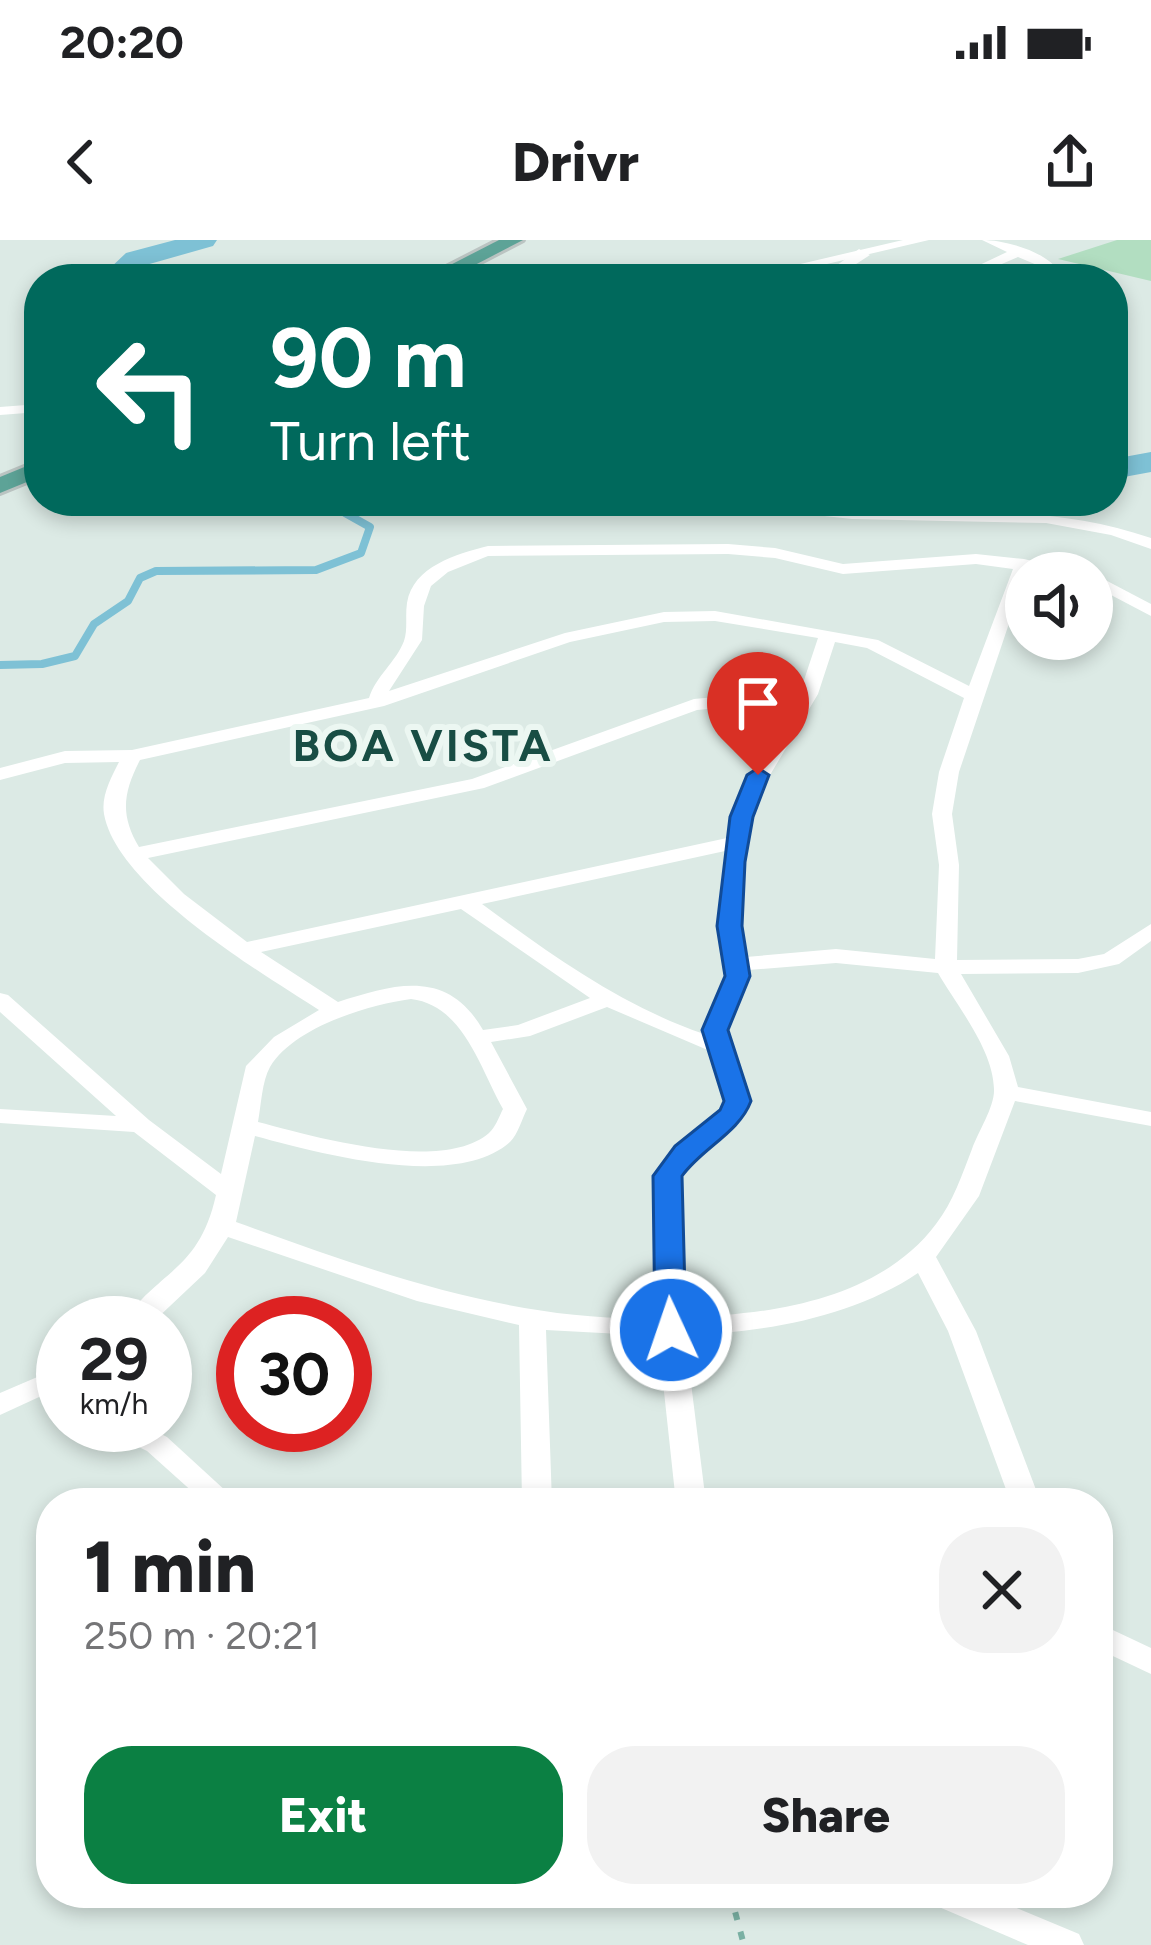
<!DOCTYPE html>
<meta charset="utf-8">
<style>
:root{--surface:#fff;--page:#f2f2f2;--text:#202124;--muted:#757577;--accent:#0b8043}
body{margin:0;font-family:Figtree,sans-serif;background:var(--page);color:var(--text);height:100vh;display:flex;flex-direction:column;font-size:45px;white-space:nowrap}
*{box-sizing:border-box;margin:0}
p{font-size:39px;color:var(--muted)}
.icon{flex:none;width:66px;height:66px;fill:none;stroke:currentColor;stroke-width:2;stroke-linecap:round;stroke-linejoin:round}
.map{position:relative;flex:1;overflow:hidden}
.side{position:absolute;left:36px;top:1248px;width:1077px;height:420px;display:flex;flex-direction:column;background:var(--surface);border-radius:48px;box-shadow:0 6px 18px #0003}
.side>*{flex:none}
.guide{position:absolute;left:24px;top:24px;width:1104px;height:252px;border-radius:48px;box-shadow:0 6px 18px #0003;background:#00695c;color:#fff;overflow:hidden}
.controls{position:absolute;left:1005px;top:312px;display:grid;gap:24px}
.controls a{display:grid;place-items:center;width:108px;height:108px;border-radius:50%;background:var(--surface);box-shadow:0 6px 18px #0003;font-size:60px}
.speed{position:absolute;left:36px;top:1056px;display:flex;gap:24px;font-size:60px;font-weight:700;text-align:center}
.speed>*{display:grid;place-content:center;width:156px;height:156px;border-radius:50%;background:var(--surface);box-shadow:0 6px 18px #0003;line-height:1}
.speed small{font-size:30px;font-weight:400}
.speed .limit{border:18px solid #d22;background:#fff;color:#111}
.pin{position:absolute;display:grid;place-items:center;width:102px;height:102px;color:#fff;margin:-123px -51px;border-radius:50% 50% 50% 0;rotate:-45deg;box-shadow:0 0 12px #0007}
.pin .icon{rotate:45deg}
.me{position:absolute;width:132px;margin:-66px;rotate:357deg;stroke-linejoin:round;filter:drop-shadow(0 0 9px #0008)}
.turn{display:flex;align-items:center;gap:42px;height:252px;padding:0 48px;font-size:54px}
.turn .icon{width:156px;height:156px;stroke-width:2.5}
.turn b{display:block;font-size:84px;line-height:102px}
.round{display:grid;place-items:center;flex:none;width:126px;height:126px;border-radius:48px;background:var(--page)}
.overview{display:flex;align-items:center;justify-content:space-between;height:204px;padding:0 48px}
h1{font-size:72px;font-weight:800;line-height:90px}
.cta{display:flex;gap:24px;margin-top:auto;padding:24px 48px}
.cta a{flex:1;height:138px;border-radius:48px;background:var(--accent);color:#fff;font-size:48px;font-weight:800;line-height:138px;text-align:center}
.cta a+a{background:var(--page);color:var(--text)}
.status{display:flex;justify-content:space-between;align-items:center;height:84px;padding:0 60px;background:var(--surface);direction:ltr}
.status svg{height:33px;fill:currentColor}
header{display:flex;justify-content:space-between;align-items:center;height:156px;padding:0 48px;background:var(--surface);font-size:54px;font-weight:800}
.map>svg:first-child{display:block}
.green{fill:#b2dec1}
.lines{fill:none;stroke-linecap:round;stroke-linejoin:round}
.stream-far1{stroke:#7ec1d5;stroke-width:6}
.stream{stroke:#7ec1d5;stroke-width:8}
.river{fill:#7ec1d5;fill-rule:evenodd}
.primary-casing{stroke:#bbc4c2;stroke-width:6}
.path{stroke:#7ab0a3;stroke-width:6;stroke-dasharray:8 12;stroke-linecap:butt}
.minor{fill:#fff;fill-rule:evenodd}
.tertiary{fill:#fff;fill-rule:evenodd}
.primary{fill:#5da397;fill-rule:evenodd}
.route{fill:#1a73e8;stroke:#114b97;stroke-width:3}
.labels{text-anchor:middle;stroke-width:12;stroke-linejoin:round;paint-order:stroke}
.district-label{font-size:45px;font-weight:bold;letter-spacing:3px;fill:#184d44;stroke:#ecf7f2}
</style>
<div class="status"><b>20:20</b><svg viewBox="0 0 49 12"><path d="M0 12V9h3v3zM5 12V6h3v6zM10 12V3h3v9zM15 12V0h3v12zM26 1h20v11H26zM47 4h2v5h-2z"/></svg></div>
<header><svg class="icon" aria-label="back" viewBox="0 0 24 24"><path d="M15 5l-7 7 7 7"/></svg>Drivr<svg class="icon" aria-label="share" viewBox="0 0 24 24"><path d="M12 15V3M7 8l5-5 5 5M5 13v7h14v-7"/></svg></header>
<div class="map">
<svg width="1151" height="1705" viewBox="0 0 1151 1705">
<rect width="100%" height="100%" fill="#dceae5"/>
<polygon class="green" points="1117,0 1151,0 1151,41 1058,19"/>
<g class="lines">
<polyline class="stream-far1" points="323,261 351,276"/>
<polyline class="stream" points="0,425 42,424 75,416 94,384 128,361 140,338 156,331 316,330 361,313 370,287 345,273"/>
<g class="river">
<polygon points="175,0 217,0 213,6 146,25 138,31 145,39 114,39 107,31 126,13"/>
<polygon points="1151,212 1151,232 1113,239 1113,219"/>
</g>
<g class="primary-casing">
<g id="primary">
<polygon points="499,0 523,0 448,39 423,39"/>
<polygon points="39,221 39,237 0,253 0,237"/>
</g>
</g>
<polyline class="path" points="730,1653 744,1705"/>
<g class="minor">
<path d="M982,0c23,0 63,11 77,31l-7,8h-14l6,-11 -26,-11 -51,22h-17l57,-27z"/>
<polygon points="859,9 870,15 833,39 818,39"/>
<polygon points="39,164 39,172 0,175 0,167"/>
<path d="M724,261c47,0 93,8 140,9 98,3 192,-5 287,28v11l-40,-14 -65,-12 -194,-4 -120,-13z"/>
<path d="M728,304l47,4 68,16 133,-10 48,5 57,14h-55l-67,199 -7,42 7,51 -2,95 121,-1 26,-5 47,-30v17l-32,23 -41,9 -117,1 48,82 9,31 133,25v14l-136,-25 -36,95 -43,61 40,74 65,172h-30l-63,-172 -30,-58c-65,44 -155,60 -233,62l21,168h-30l-18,-167 -112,-6 6,173h-30l-3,-178 -102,-24 -189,-64 -23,36 -53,50h-30c38,-54 77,-52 94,-128l-82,-63 -134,-9v-14l116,7 -116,-104v-19l8,2 141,125 72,54 25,-108 28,-29 45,-27c-59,-38 -202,-123 -215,-196 -3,-18 7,-36 15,-52l-54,1 -65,17v-12l65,-17 67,-1 237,-52c7,-22 27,-36 35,-57 4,-12 1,-25 3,-38 6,-37 50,-49 81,-57zM728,314l47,4 68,16 133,-10 37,5 -44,117 -91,-46 -163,-29 -51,1 -99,21 -176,58 33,-51 2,-34 7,-20 17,-14 40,-16zM715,381l103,17 -17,51 -107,10 -222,80 -333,68c-19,-32 -16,-54 1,-87l244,-54 186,-64 94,-20zM835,402l32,6 97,50 -25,74 -7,42 7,51 -4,94 -99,-10 -90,8 -6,-32 6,-83 14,-50 58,-98zM796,461l-56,91 -13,46 -480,104 -63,-48 -36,-36 336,-70 213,-78zM725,611l-7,74 9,51 -23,58c-82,-28 -153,-79 -222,-130zM461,669l129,89 -72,27 -35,5c-36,-62 -88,-46 -145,-28l-77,-50zM836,723l102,10c19,33 55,76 56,116 1,17 -16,43 -22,60 -10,26 -19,53 -36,75 -56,75 -164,91 -252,93l-4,-141 14,-19 48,-38 8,-18 -23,-70 22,-55 -1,-6zM411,759c52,6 69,69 92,110 -4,8 -8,19 -14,24 -47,41 -177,3 -231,-11 3,-16 4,-41 12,-55 24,-40 98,-62 141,-68zM607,767l103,44 16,50 -4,10 -46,36 -22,29 3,142c-147,4 -285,-47 -421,-96l19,-86c63,17 200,55 255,6 8,-8 12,-23 17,-33l-36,-67 39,-6z"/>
<polygon points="1092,333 1151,364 1151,376 1092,345"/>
<polygon points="63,1126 63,1146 0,1175 0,1153"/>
<polygon points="104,1185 143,1185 167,1197 239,1263 205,1263 147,1211 108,1192"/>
<polygon points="1098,1383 1151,1408 1151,1434 1098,1409"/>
<polygon points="927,1653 981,1653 1079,1694 1084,1705 1028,1705 932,1664"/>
</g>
<polygon class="tertiary" points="903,0 929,0 763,39 736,39"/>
<use href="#primary" class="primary"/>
</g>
<path class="route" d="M758,528l11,7 -16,42 -8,45 -3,64 8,50 -22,54 23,71c-12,32 -49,47 -69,75l4,154 -15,10 -16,-10 -2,-154 22,-30 45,-36 4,-9 -22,-71 23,-54 -8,-50 13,-109 17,-42z"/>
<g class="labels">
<g class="district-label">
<text x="423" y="521">BOA VISTA</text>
</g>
</g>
</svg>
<div class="controls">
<a><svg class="icon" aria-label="sound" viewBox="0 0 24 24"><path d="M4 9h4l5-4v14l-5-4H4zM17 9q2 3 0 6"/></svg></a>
</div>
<div class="speed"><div>29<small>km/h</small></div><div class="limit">30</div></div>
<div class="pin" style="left:758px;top:535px;background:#d93025"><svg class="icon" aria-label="arrive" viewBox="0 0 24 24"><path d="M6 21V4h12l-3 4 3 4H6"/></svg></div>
<svg class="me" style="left:671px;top:1090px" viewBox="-20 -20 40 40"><circle r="17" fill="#1a73e8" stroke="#fff" stroke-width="3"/><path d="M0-11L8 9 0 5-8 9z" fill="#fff"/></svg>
<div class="guide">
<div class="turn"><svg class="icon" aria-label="left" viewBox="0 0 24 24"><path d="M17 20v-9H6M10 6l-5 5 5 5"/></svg><div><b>90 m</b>Turn left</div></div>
</div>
<section class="side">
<div class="overview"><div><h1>1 min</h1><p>250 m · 20:21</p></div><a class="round"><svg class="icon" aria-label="close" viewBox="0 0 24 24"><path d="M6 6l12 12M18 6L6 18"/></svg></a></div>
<div class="cta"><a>Exit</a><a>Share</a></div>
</section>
</div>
